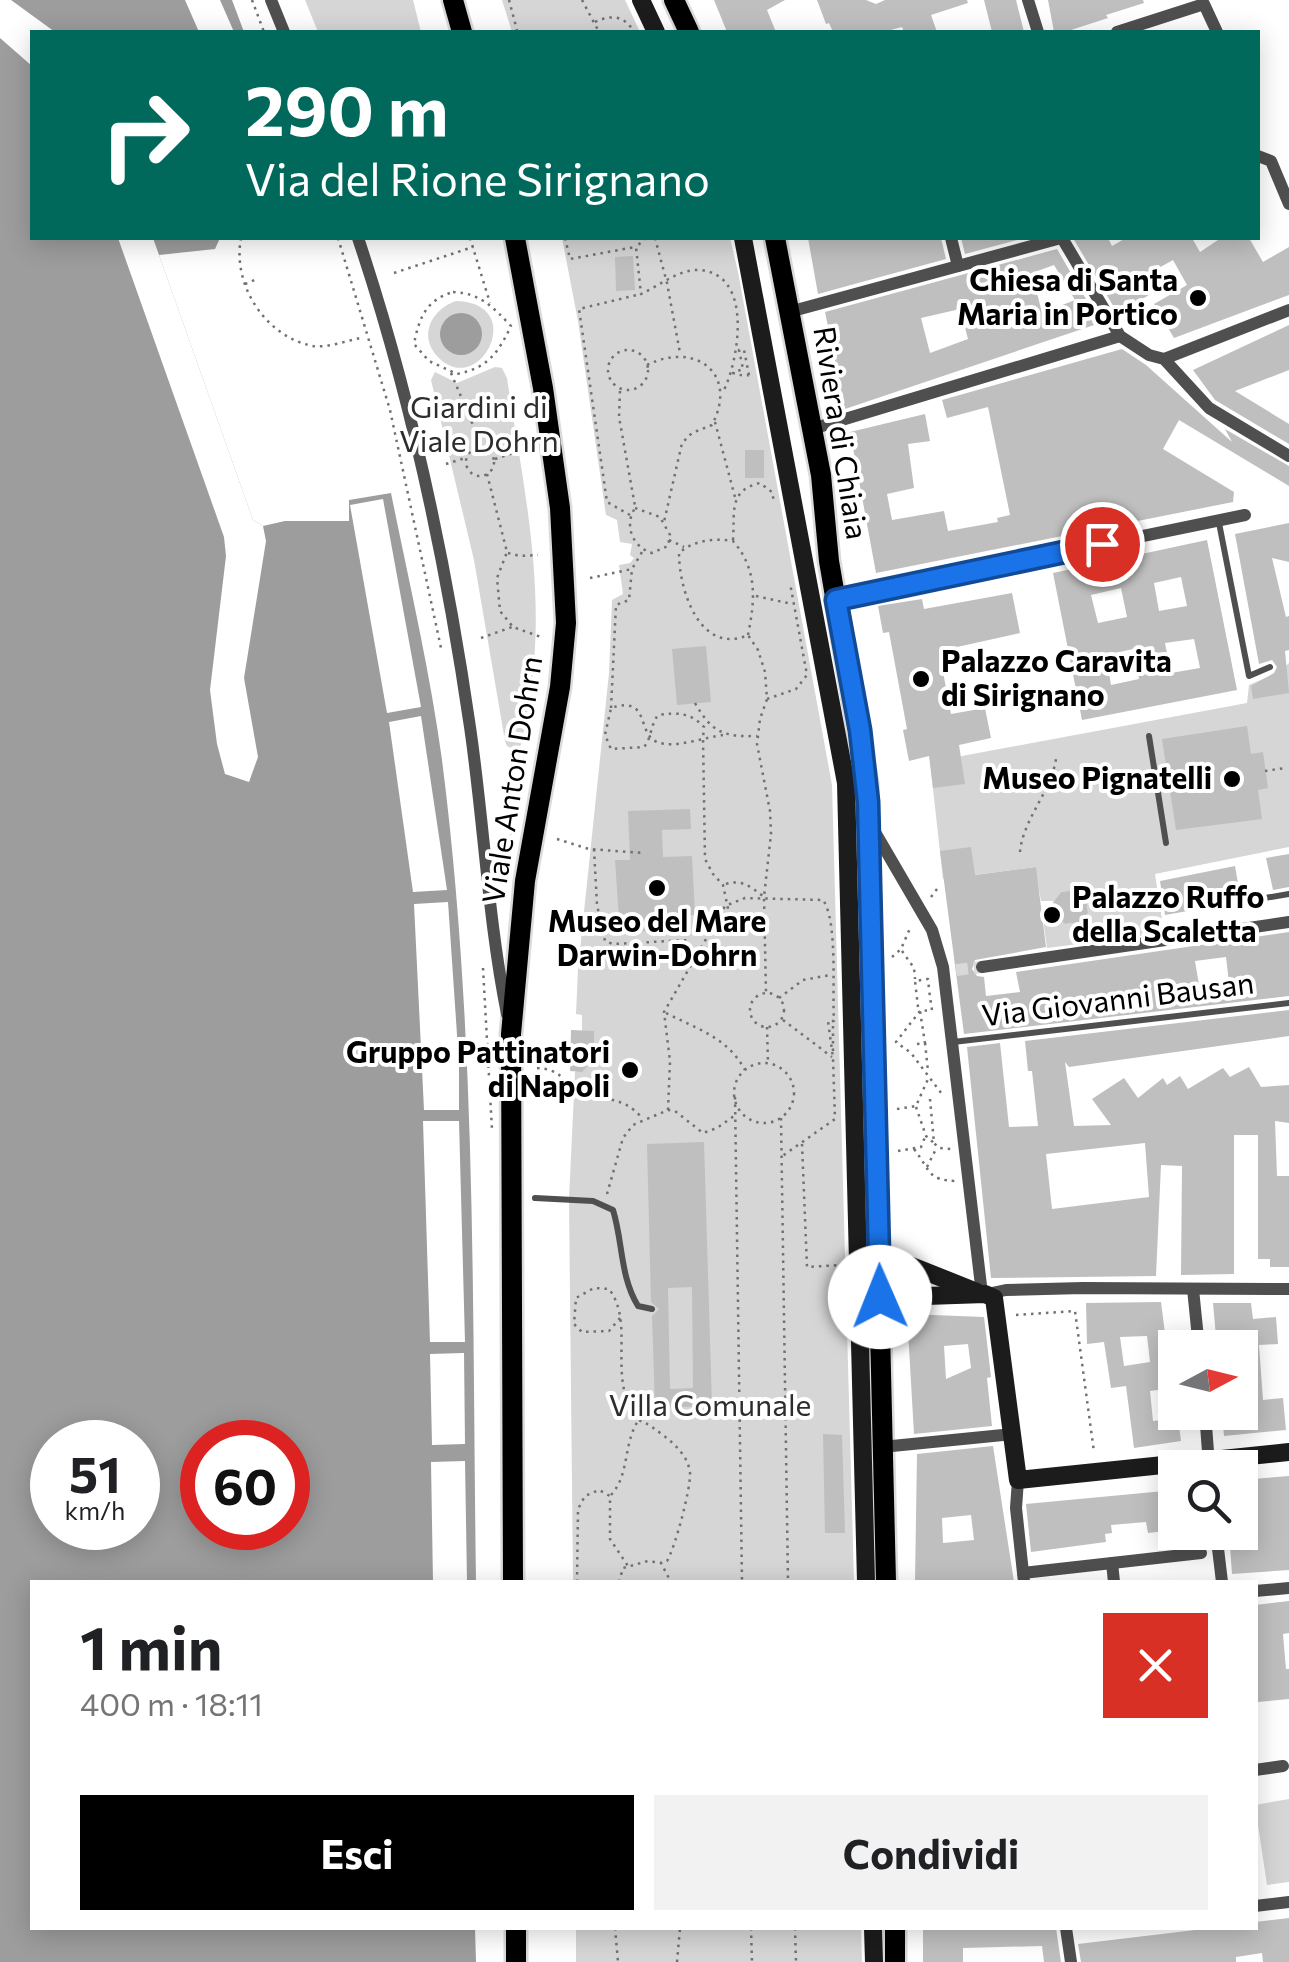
<!DOCTYPE html>
<html lang="it">
<meta charset="utf-8">
<style>
:root{--surface:#fff;--page:#f2f2f2;--text:#202124;--muted:#757577;--accent:#000}
body{margin:0;font-family:Commissioner,sans-serif;background:var(--page);color:var(--text);height:100vh;display:flex;flex-direction:column;font-size:38px;white-space:nowrap}
*{box-sizing:border-box;margin:0}
p{font-size:32px;color:var(--muted)}
.icon{flex:none;width:55px;height:55px;fill:none;stroke:currentColor;stroke-width:2;stroke-linecap:round;stroke-linejoin:round}
.map{position:relative;flex:1;overflow:hidden}
.panel{position:absolute;left:30px;top:1580px;width:1228px;height:350px;display:flex;flex-direction:column;background:var(--surface);border-radius:0px;box-shadow:0 5px 25px #0003}
.panel>*{flex:none}
.hud{position:absolute;left:30px;top:30px;width:1230px;height:210px;border-radius:0px;box-shadow:0 5px 25px #0003;background:#00695c;color:#fff;overflow:hidden}
.needle{width:65px;rotate:83deg}
.fabs{position:absolute;left:1158px;top:1330px;display:grid;gap:20px}
.fabs a{display:grid;place-items:center;width:100px;height:100px;border-radius:0px;background:var(--surface);box-shadow:0 5px 25px #0003;font-size:50px}
.speed{position:absolute;left:30px;top:1420px;display:flex;gap:20px;font-size:50px;font-weight:700;text-align:center}
.speed>*{display:grid;place-content:center;width:130px;height:130px;border-radius:50%;background:var(--surface);box-shadow:0 5px 25px #0003;line-height:1}
.speed small{font-size:25px;font-weight:400}
.speed .limit{border:15px solid #d22;background:#fff;color:#111}
.pin{position:absolute;display:grid;place-items:center;width:85px;height:85px;color:#fff;margin:-42px;border:5px solid #fff;border-radius:50%;box-shadow:0 2px 10px #0007}
.me{position:absolute;width:110px;margin:-55px;rotate:359deg;stroke-linejoin:round;filter:drop-shadow(0 0 8px #0008)}
.turn{display:flex;align-items:center;gap:35px;height:210px;padding:0 50px;font-size:45px}
.turn .icon{width:130px;height:130px;stroke-width:2.5}
.turn b{display:block;font-size:70px;line-height:85px}
.round{display:grid;place-items:center;flex:none;width:105px;height:105px;border-radius:0px;background:var(--page)}
.head{display:flex;align-items:center;justify-content:space-between;height:170px;padding:0 50px}
h1{font-size:60px;font-weight:700;line-height:75px}
.cta{display:flex;gap:20px;margin-top:auto;padding:20px 50px}
.cta a{flex:1;height:115px;border-radius:0px;background:var(--accent);color:#fff;font-size:40px;font-weight:700;line-height:115px;text-align:center}
.cta a+a{background:var(--page);color:var(--text)}
.map>svg:first-child{display:block}
.green{fill:#d6d6d6}
.water{fill:#9d9d9d;fill-rule:evenodd}
.pier{fill:#fff}
.building{fill:#bfbfbf;fill-rule:evenodd}
.lines{fill:none;stroke-linecap:round;stroke-linejoin:round}
.street-tunnel{stroke:#d9d9d9;stroke-width:12;stroke-dasharray:12 6;stroke-linecap:butt}
.primary-casing{stroke:#dbdbdb;stroke-width:25}
.path{stroke:#717171;stroke-width:2.5;stroke-dasharray:2.5 5;stroke-linecap:butt}
.lane{stroke:#4f4f4f;stroke-width:6}
.street{stroke:#4f4f4f;stroke-width:12}
.secondary{stroke:#1c1c1c;stroke-width:18}
.primary{stroke:#000;stroke-width:20}
.route-casing{stroke:#114b97;stroke-width:25}
.route{stroke:#1a73e8;stroke-width:18}
.poi-dot{fill:#000;stroke:#fff;stroke-width:4}
.labels{text-anchor:middle;stroke-width:8;stroke-linejoin:round;paint-order:stroke}
.poi-label{font-size:30px;font-weight:bold;fill:#000;stroke:#fff;text-anchor:end}
.park-label{font-size:30px;fill:#2d2d2d;stroke:#fff}
.street-label{font-size:30px;fill:#000;stroke:#fff}
</style>
<div class="map">
<svg width="1289" height="1962" viewBox="0 0 1289 1962">
<rect width="100%" height="100%" fill="#fff"/>
<g class="green">
<polygon points="305,0 413,0 421,32 318,32"/>
<polygon points="502,0 625,0 640,32 512,32"/>
<polygon points="562,238 730,238 738,272 832,785 854,1582 573,1582 569,1199 575,1072 598,1055 594,1050 594,1031 582,1031 582,1015 576,1014 578,969 609,673 612,600 623,594 619,565 630,563 634,558 630,555 632,544 620,542 617,520 606,515 578,321"/>
<path d="M456,301c74,2 22,100 -19,55 -19,-21 -5,-47 19,-55z"/>
<path d="M495,367l7,1 5,10c14,93 35,189 27,283 -2,28 -7,56 -13,84l-6,5 -8,-4 -2,-5 -31,-181 -43,-180 4,-8 22,11z"/>
<polygon points="1289,663 1289,847 1155,874 1164,933 1047,948 1043,920 1056,917 1065,924 1080,922 1088,913 1086,897 1077,890 1061,892 1054,901 1041,901 1035,867 943,879 930,762 1247,703 1249,685 1279,672"/>
<polygon points="1289,1799 1289,1882 1267,1885 1255,1805"/>
<polygon points="576,1928 861,1928 862,1962 576,1962"/>
</g>
<g class="water">
<path d="M0,0h232l12,32h-212v206h188l-5,11 -56,6 94,265 10,6 22,-5h64v-21l42,-7c18,89 39,178 51,267 35,273 30,548 34,822h-444v346h443l1,34h-476zM52,1442h86v86h-86zM202,1442h86v86h-86z"/>
<circle cx="461" cy="334" r="21"/>
</g>
<g class="pier">
<polygon points="0,0 11,0 55,32 32,32 32,66 0,38"/>
<polygon points="185,0 220,0 234,32 199,32"/>
<polygon points="118,238 153,238 253,520 263,526 266,541 244,678 258,757 249,782 225,774 217,744 210,690 226,556 224,537"/>
<polygon points="383,499 421,707 387,713 350,505"/>
<polygon points="421,716 447,890 413,892 389,722"/>
<polygon points="448,902 459,1064 459,1110 424,1110 414,904"/>
<polygon points="423,1121 459,1121 465,1342 430,1342"/>
<polygon points="464,1353 465,1444 432,1445 430,1354"/>
<polygon points="465,1461 467,1582 433,1582 431,1462"/>
</g>
<g class="building">
<polygon points="714,0 785,0 767,10 776,32 727,32"/>
<polygon points="817,0 866,0 876,4 885,0 967,0 968,3 931,15 937,32 904,32 902,27 883,32 833,32 829,23 826,24"/>
<polygon points="984,0 1016,0 1024,32 992,32"/>
<polygon points="1048,0 1143,0 1144,3 1106,15 1108,18 1071,30 1072,32 1054,32"/>
<polygon points="808,238 941,238 946,259 818,294"/>
<polygon points="961,238 1025,238 965,254"/>
<polygon points="1073,238 1108,238 1112,246 1126,238 1192,238 1200,252 1221,238 1249,238 1263,262 1289,247 1289,295 1174,338 1154,304 1187,285 1173,260 1148,274 1157,290 1118,314"/>
<path d="M1057,249l43,74 -255,86 -20,-97zM1054,265l21,35 -33,13 -10,-40zM960,309l8,30 -38,14 -9,-35z"/>
<polygon points="633,256 635,290 616,291 615,257"/>
<polygon points="1289,325 1289,370 1235,391 1289,424 1289,444 1215,400 1193,370"/>
<polygon points="1122,349 1146,365 1232,442 1225,429 1289,466 1289,486 1179,420 1163,449 1234,492 1233,502 876,573 850,432 925,414 930,441 908,444 914,488 887,494 892,520 944,511 948,531 998,522 997,518 1010,515 988,407 947,418 942,400"/>
<rect x="745" y="450" width="19" height="28"/>
<polygon points="1289,523 1289,562 1272,558 1286,617 1289,616 1289,650 1285,651 1289,693 1253,699 1251,686 1274,673 1277,667 1272,660 1259,664 1235,534"/>
<path d="M1207,540l30,150 -155,30 -29,-147zM1181,577l6,29 -28,5 -5,-28zM1121,588l6,29 -29,6 -7,-28zM1194,639l6,29 -29,5 -6,-30zM1133,649l6,30 -28,6 -5,-30z"/>
<polygon points="1012,593 1020,633 939,651 951,714 985,708 991,738 959,745 965,784 933,788 929,756 909,761 903,730 907,729 889,632 883,633 878,606 922,599 924,609"/>
<polygon points="706,646 711,702 677,705 672,649"/>
<polygon points="1247,726 1251,754 1263,752 1268,788 1258,790 1262,819 1176,830 1162,739"/>
<polygon points="690,809 691,829 662,830 663,857 692,856 695,915 677,916 678,929 620,933 615,860 630,860 628,811"/>
<path d="M971,847l4,28 61,-8 10,80 -71,13 -3,9 5,7 7,1 2,19 34,-4 -4,-20 273,-40v64l-325,38 -24,-183zM1226,957l4,34h-30l-5,-30z"/>
<polygon points="1289,854 1289,887 1273,890 1266,858"/>
<polygon points="1235,866 1240,895 1230,897 1228,904 1165,915 1160,881"/>
<polygon points="1076,890 1086,897 1088,913 1081,922 1065,924 1047,910 1061,892"/>
<path d="M1289,1010v26l-220,31 -4,-5 9,64 37,-1 -19,-26 32,-21 14,20 25,-20 4,7 13,-9 8,13 35,-21 7,9 19,-10 12,20 28,-2v38l-14,-2 2,55h12v91h-19v-8h-12v-124h-24v139l-53,1 1,-109 -21,-1 -5,111 -165,2 -24,-231 33,-4 9,84 29,-1 -6,-55h-4l-3,-30zM1145,1143l4,54 -97,12 -6,-55z"/>
<polygon points="571,1030 594,1031 594,1050 598,1055 582,1072 570,1071"/>
<path d="M704,1142l8,264 -57,2 -3,-92 7,-7 -8,-7 -4,-158zM692,1287l1,101 -23,1 -2,-101z"/>
<path d="M1161,1302l11,86 -22,3 3,30 25,-3 3,23 -47,7 -8,-62 -15,2 -7,-46 -17,2 -1,-41zM1147,1336l3,26 -26,4 -4,-29z"/>
<polygon points="1213,1303 1251,1303 1253,1319 1276,1317 1278,1344 1259,1345 1263,1400 1283,1398 1286,1430 1224,1436 1222,1412 1240,1412 1240,1348 1217,1348"/>
<path d="M907,1314l77,3 7,60 -4,1 5,48 -78,8zM968,1344l3,24 -25,11 -2,-33z"/>
<polygon points="823,1434 842,1435 845,1533 825,1533"/>
<path d="M993,1446l21,136h-99l2,-128zM971,1515l3,25 -31,3 -1,-25z"/>
<polygon points="1289,1476 1289,1570 1232,1574 1229,1532 1240,1532 1240,1480"/>
<polygon points="1175,1490 1174,1530 1148,1533 1146,1522 1111,1525 1112,1533 1105,1534 1106,1542 1031,1552 1026,1504"/>
<polygon points="1289,1601 1289,1633 1283,1634 1286,1669 1289,1669 1289,1699 1258,1702 1255,1605"/>
<polygon points="1289,1918 1289,1962 1263,1962 1262,1953 1236,1957 1236,1962 1081,1962 1078,1944 1212,1928 1255,1928 1255,1922"/>
<polygon points="923,1928 1056,1928 1061,1962 1044,1962 1042,1946 963,1948 963,1962 923,1962"/>
</g>
<g class="lines">
<polyline class="street-tunnel" points="956,970 982,967"/>
<g class="primary-casing">
<g id="primary">
<polyline points="453,0 462,32"/>
<polyline points="674,0 689,32"/>
<polyline points="775,238 821,475 829,561 867,783 886,1582"/>
<polyline points="513,1582 511,1034 525,881 560,687 566,623 560,508 543,388 515,238"/>
<polyline points="516,1928 516,1962"/>
<polyline points="895,1928 895,1962"/>
</g>
</g>
<g class="path">
<polyline points="252,0 264,32"/>
<polyline points="509,0 517,30"/>
<polyline points="582,0 599,32"/>
<path d="M595,22c17,-8 30,-6 39,10"/>
<path d="M241,238c-9,46 24,99 72,108 14,2 33,-5 47,-8"/>
<polyline points="338,238 390,410 441,648"/>
<polyline points="470,238 490,303"/>
<polyline points="565,238 570,259 635,247"/>
<path d="M646,238l-10,9 5,47c18,-8 38,-25 58,-24 55,3 40,91 24,122"/>
<polyline points="655,238 667,283 680,353"/>
<polyline points="394,273 473,247"/>
<polyline points="245,284 257,279"/>
<path d="M453,292c27,1 40,15 58,34 -13,27 -23,42 -54,48l-28,-13 -15,-17c5,-26 12,-44 39,-52z"/>
<circle cx="628" cy="370" r="20"/>
<path d="M647,365c48,-24 92,8 65,60l-20,8 -10,10 -18,79"/>
<polyline points="451,373 473,425 477,449"/>
<path d="M749,375l-5,-25h-5l4,19 -10,4c6,2 10,3 16,2"/>
<polyline points="620,391 619,417 635,506"/>
<polyline points="715,422 735,497"/>
<circle cx="480" cy="462" r="14"/>
<polyline points="495,459 526,449"/>
<polyline points="446,464 465,458"/>
<polyline points="487,474 507,552 497,578 500,611 513,627 541,637"/>
<path d="M635,508l25,9 10,18 -2,11 -16,7c-20,-6 -28,-28 -17,-45z"/>
<polyline points="630,515 607,502 579,309 641,294"/>
<polyline points="669,540 684,547"/>
<path d="M733,540c2,-27 -5,-50 27,-57l12,9 2,10"/>
<polyline points="508,553 520,556 538,555"/>
<polyline points="590,578 632,569 642,552"/>
<polyline points="756,596 792,604"/>
<path d="M748,635c7,-35 10,-65 -15,-94 -19,-3 -39,-1 -54,12 0,37 21,103 69,82l10,15 7,22 2,27 -7,20 -3,25 13,67 1,23 -7,63 2,96"/>
<polyline points="481,638 512,627"/>
<polyline points="767,699 796,689 807,675 790,583"/>
<path d="M695,703c17,30 29,34 62,33"/>
<polyline points="611,708 616,605 629,600 632,569"/>
<path d="M723,735c-17,2 -49,14 -66,7 -21,-9 -6,-47 -46,-34l-6,27 6,14 33,-2c8,-10 6,-21 14,-32 20,-3 33,-2 46,12l-1,11 2,121 8,15 10,11 7,33 35,9"/>
<polyline points="1265,771 1285,768"/>
<polyline points="511,795 512,848"/>
<polyline points="557,839 589,849 643,853"/>
<polyline points="594,849 597,905 605,941 613,944 690,940"/>
<path d="M1020,852c3,-33 31,-60 36,-93"/>
<path d="M726,884c16,-5 25,3 37,12"/>
<polyline points="931,897 940,885"/>
<polyline points="902,951 914,968 915,979"/>
<polyline points="892,957 901,949 911,926"/>
<polyline points="483,968 492,1130"/>
<circle cx="767" cy="1010" r="17"/>
<polyline points="779,998 803,980 830,975"/>
<polyline points="918,1007 915,981 928,979 929,989"/>
<polyline points="920,1011 896,1042 911,1053 942,1094"/>
<path d="M666,1013c31,16 61,24 79,57"/>
<polyline points="783,1020 832,1057"/>
<polyline points="833,1026 833,1051"/>
<polyline points="767,1027 768,1063"/>
<polyline points="925,1043 928,1071"/>
<polyline points="917,1044 925,1043 920,1011 932,1010 929,990"/>
<circle cx="764" cy="1093" r="30"/>
<path d="M537,1068c21,1 25,11 42,21 22,15 41,3 64,30"/>
<polyline points="735,1097 742,1582"/>
<polyline points="930,1099 934,1143 939,1148 951,1149"/>
<polyline points="916,1107 926,1136 934,1143"/>
<polyline points="897,1109 916,1106 928,1079"/>
<path d="M668,1110l2,-49 -6,-49 61,-106 20,-8 78,2c15,21 9,92 11,121h-6l5,37 2,61 -54,38"/>
<polyline points="781,1118 788,1582"/>
<polyline points="802,1144 807,1267 841,1265"/>
<path d="M914,1149c17,22 13,31 42,32"/>
<polyline points="898,1151 921,1147 925,1137"/>
<polyline points="927,1167 937,1147"/>
<polyline points="607,1194 623,1138 633,1125 668,1110 675,1111 703,1133 717,1128 734,1116"/>
<polyline points="1016,1315 1075,1311 1094,1452"/>
<path d="M620,1318l-11,13 -27,1 -8,-8 2,-26 18,-10 15,1c26,34 -1,86 25,125 5,9 10,7 18,13 15,11 36,25 38,46 1,15 -15,75 -23,88l-6,2"/>
<path d="M611,1495c19,-21 12,-51 27,-74"/>
<polyline points="577,1582 578,1509 585,1496 599,1490 610,1496 610,1539 628,1566"/>
<polyline points="619,1582 623,1568 648,1561 661,1563 671,1582"/>
<polyline points="615,1928 618,1962"/>
<polyline points="751,1928 752,1962"/>
<polyline points="795,1928 796,1962"/>
<polyline points="677,1962 680,1928"/>
</g>
<g class="lane">
<polyline points="1219,523 1249,676 1270,667"/>
<polyline points="1149,736 1166,843"/>
<polyline points="1235,903 1289,894"/>
<polyline points="953,1042 1289,1003"/>
<path d="M535,1198l58,3 20,9c10,32 7,67 25,96l14,3"/>
</g>
<g class="street">
<polyline points="271,0 284,32"/>
<polyline points="1028,0 1038,32"/>
<polyline points="1117,32 1204,4 1217,32"/>
<polyline points="1258,156 1271,161 1289,204"/>
<path d="M358,238c53,158 88,324 112,489 14,96 18,193 37,287"/>
<polyline points="951,238 958,266"/>
<polyline points="1062,238 1120,336 1149,355 1164,359 1209,408 1289,456"/>
<polyline points="789,312 1061,238"/>
<polyline points="1164,359 1289,310"/>
<polyline points="812,429 1120,336"/>
<polyline points="836,599 1245,515"/>
<polyline points="872,827 932,930 943,967 982,1294"/>
<polyline points="982,967 1289,922"/>
<polyline points="1193,1289 1199,1348"/>
<polyline points="987,1294 1006,1290 1083,1288 1289,1289"/>
<polyline points="1205,1412 1209,1465"/>
<polyline points="882,1447 1013,1434"/>
<polyline points="1018,1480 1016,1508 1024,1582"/>
<polyline points="1216,1532 1222,1582"/>
<polyline points="1112,1563 1114,1582"/>
<polyline points="1023,1573 1201,1553"/>
<polyline points="1255,1591 1289,1588"/>
<polyline points="1255,1770 1283,1766"/>
<polyline points="1255,1906 1289,1902"/>
<polyline points="1066,1928 1071,1962"/>
</g>
<g class="secondary">
<polyline points="641,0 656,32"/>
<polyline points="743,238 846,783 866,1582"/>
<polyline points="879,1253 977,1292"/>
<polyline points="867,1298 985,1294 994,1298 1018,1480 1289,1452"/>
<polyline points="873,1928 874,1962"/>
</g>
<use href="#primary" class="primary"/>
</g>
<g class="lines">
<g class="route-casing">
<polyline id="route" points="880,1297 868,802 860,730 836,600 1102,544"/>
</g>
<use href="#route" class="route"/>
</g>
<g class="poi-dot">
<circle cx="1198" cy="298" r="10"/>
<circle cx="921" cy="679" r="10"/>
<circle cx="1232" cy="779" r="10"/>
<circle cx="657" cy="888" r="10"/>
<circle cx="1052" cy="915" r="10"/>
<circle cx="630" cy="1070" r="10"/>
</g>
<g class="labels">
<g class="poi-label">
<text x="1178" y="291">Chiesa di Santa<tspan x="1178" dy="34">Maria in Portico</tspan></text>
<text x="941" y="672" text-anchor="start">Palazzo Caravita<tspan x="941" dy="34">di Sirignano</tspan></text>
<text x="1212" y="789">Museo Pignatelli</text>
<text x="1072" y="908" text-anchor="start">Palazzo Ruffo<tspan x="1072" dy="34">della Scaletta</tspan></text>
<text x="657" y="932" text-anchor="middle">Museo del Mare<tspan x="657" dy="34">Darwin-Dohrn</tspan></text>
<text x="610" y="1063">Gruppo Pattinatori<tspan x="610" dy="34">di Napoli</tspan></text>
</g>
<g class="park-label">
<text x="479" y="418">Giardini di<tspan x="479" dy="34">Viale Dohrn</tspan></text>
<text x="710" y="1416">Villa Comunale</text>
</g>
<g class="street-label">
<text transform="translate(840 433) rotate(81)" y="10">Riviera di Chiaia</text>
<text transform="translate(513 780) rotate(-81)" y="10">Viale Anton Dohrn</text>
<text transform="translate(1118 1000) rotate(-7)" y="10">Via Giovanni Bausan</text>
</g>
</g>
</svg>
<div class="fabs">
<a><svg class="needle" viewBox="-14 -14 28 28"><path d="M0-13l5 13h-10z" fill="#e53935"/><path d="M0 13l5-13h-10z" fill="#757577"/></svg></a>
<a><svg class="icon" aria-label="search" viewBox="0 0 24 24"><circle cx="10" cy="10" r="6"/><path d="M15 15l6 6"/></svg></a>
</div>
<div class="speed"><div>51<small>km/h</small></div><div class="limit">60</div></div>
<div class="pin" style="left:1102px;top:544px;background:#d93025"><svg class="icon" aria-label="arrive" viewBox="0 0 24 24"><path d="M6 21V4h12l-3 4 3 4H6"/></svg></div>
<svg class="me" style="left:880px;top:1297px" viewBox="-20 -20 40 40"><circle r="19" fill="#fff"/><path d="M0-13L10 11 0 6-10 11z" fill="#1a73e8"/></svg>
<div class="hud">
<div class="turn"><svg class="icon" aria-label="right" viewBox="0 0 24 24"><path d="M7 20v-9h11M14 6l5 5-5 5"/></svg><div><b>290 m</b>Via del Rione Sirignano</div></div>
</div>
<section class="panel">
<div class="head"><div><h1>1 min</h1><p>400 m · 18:11</p></div><a class="round" style="background:#d93025;color:#fff"><svg class="icon" aria-label="close" viewBox="0 0 24 24"><path d="M6 6l12 12M18 6L6 18"/></svg></a></div>
<div class="cta"><a>Esci</a><a>Condividi</a></div>
</section>
</div>
